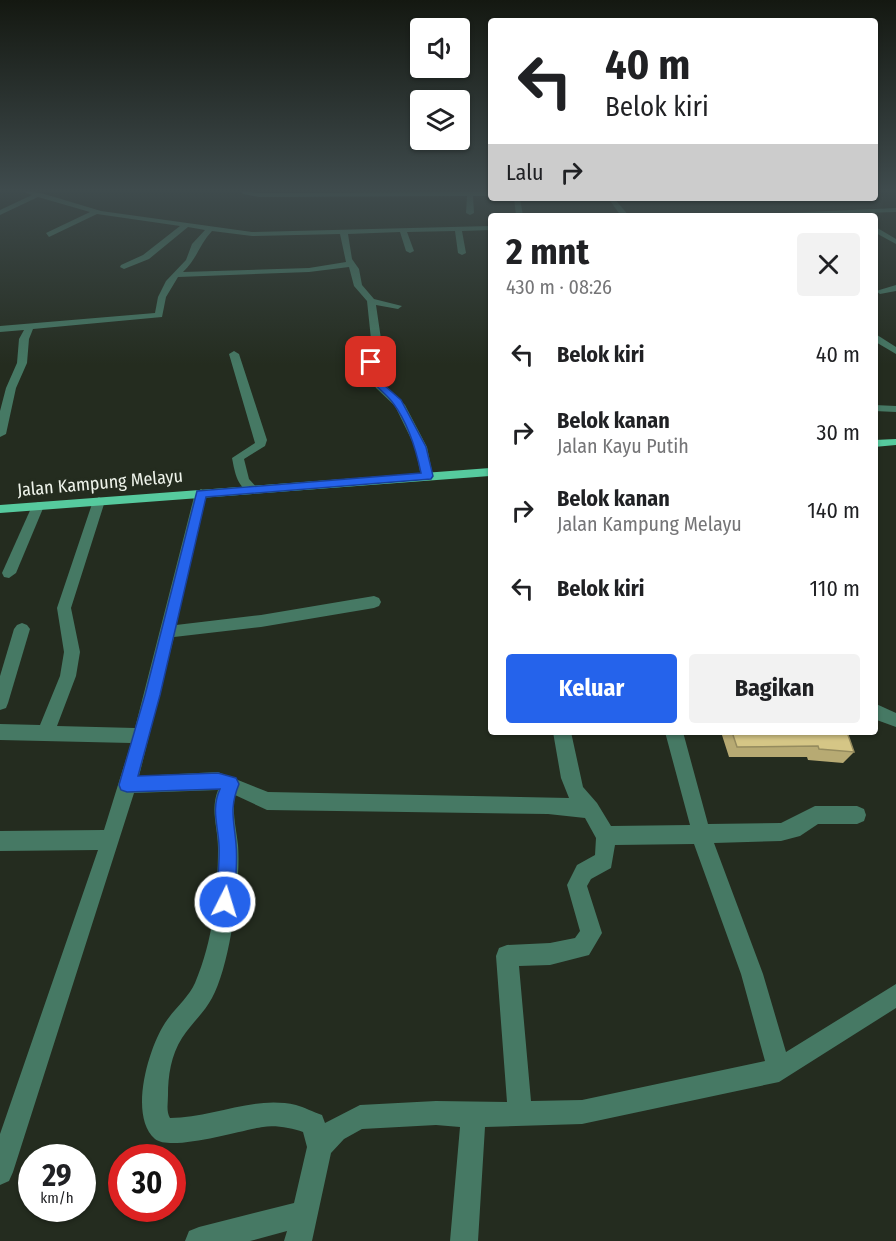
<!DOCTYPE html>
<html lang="id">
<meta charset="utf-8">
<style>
:root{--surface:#fff;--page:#f2f2f2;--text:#202124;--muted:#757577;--accent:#2563eb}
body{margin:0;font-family:"Fira Sans Condensed",sans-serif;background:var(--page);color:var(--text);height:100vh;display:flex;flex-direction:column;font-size:22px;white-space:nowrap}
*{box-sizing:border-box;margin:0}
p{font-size:20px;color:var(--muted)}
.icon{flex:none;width:33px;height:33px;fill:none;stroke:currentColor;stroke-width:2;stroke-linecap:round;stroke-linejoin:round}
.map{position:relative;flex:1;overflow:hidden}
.side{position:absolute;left:488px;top:213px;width:390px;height:522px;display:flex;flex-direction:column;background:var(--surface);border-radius:6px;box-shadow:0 2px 4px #0004}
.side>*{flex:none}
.hud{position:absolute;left:488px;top:18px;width:390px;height:183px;border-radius:6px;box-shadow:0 2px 4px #0004;background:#fff;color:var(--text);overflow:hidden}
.tools{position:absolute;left:410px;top:18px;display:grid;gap:12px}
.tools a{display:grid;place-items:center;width:60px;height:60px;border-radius:6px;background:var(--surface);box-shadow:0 2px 4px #0004;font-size:30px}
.speed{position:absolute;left:18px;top:1144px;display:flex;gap:12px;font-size:30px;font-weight:700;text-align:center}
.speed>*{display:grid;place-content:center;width:78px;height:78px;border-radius:50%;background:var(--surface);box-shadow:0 2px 4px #0004;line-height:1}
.speed small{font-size:15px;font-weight:400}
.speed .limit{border:9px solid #d22;background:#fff;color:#111}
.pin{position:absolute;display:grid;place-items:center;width:51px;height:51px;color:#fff;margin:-26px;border-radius:12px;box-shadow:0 3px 9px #0006}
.me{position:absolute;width:66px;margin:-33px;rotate:5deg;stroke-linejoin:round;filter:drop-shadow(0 0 4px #0008)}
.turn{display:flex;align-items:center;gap:21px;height:126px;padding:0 18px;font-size:27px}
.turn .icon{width:78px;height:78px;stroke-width:2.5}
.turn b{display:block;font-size:42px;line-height:51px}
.then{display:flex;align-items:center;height:57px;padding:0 18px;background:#0003;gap:12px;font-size:22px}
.round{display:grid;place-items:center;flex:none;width:63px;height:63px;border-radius:6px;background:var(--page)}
.overview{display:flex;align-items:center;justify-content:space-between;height:102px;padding:0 18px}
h1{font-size:36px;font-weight:700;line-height:45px}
.action{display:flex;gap:12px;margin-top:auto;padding:12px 18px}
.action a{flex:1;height:69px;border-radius:6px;background:var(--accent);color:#fff;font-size:24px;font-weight:700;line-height:69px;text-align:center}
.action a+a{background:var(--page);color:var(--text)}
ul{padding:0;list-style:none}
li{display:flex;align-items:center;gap:18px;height:78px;padding:0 18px}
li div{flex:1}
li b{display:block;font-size:22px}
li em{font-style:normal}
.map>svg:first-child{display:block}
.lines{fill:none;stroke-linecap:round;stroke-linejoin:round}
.minor{fill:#467964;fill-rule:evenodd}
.major{fill:#56ca9e;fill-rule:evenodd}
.wall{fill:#b7aa73}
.building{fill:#d5c686;stroke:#958b5e;stroke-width:1.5}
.route{fill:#2563eb;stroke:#184099;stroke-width:1.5}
.labels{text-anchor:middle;stroke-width:6;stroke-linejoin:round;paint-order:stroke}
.street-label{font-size:18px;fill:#eef3ea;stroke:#242c1f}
</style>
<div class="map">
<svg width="896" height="1241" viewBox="0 0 896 1241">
<rect width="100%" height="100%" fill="#242c1f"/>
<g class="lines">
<g class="minor">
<path d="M22,191l19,2 60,18 151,21 238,-6v4l-28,1 4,22 -4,2 -4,-2 -3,-22 -48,1 7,19 -4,2 -4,-2 -6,-19 -52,2 4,25 7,10 3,16 12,14 28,7 -4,3 -22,-4 5,34 -5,23 4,15 4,7 21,21 22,42 6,29 -2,3h-8l-2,-3 -6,-29 -20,-41 -19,-18 -6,-11 -4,-15 5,-23 -4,-38 -13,-15 -5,-19 -40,5 -131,5 -12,20 -4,20 -129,12 -4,10 -2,24 -11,25 -10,46 -6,3v-26l6,-23 11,-25 2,-24 5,-9 -24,2v-6l155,-13 3,-16 8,-16 20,-21 6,-16 13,-14 -17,-3 -39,32 -25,10 -4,-2 1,-2 22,-10 37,-29 -83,-12 -48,23 -3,-4 44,-21 -52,-15 -38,18v-5l32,-15zM212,231l40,5 88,-2 6,28 -37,6 -126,4c14,-13 16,-27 29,-41z"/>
<polygon points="241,191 259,193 490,192 490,196 473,196 474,213 470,215 466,213 467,196 259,197 243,194"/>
<polygon points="514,198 520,198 523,216 516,215"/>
<polygon points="608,198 614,198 629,216 621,216"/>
<polygon points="896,208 896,212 760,216 764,214"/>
<polygon points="874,226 896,239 896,244 874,232"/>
<polygon points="896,285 896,291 880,294 876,291"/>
<polygon points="874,333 896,347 896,354 874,341"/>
<path d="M234,351l5,3 28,86 -2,6 -21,13 5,20 10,11 -6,4c-16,-6 -18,-21 -21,-36l23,-15 -26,-89z"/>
<polygon points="874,405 896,406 896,412 874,411"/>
<path d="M201,489l6,4 -31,132 85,-10 113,-19 5,2 2,4 -2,4 -5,2 -113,19 -87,10 -35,139 79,-4 50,20 301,6 -8,-20 -8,-46h18l12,55 14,16 14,23 79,-1 -25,-93h18l25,92 73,-1 34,-17h42l7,3 2,6 -2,6 -7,3h-39l-18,12 -19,5 -67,2 49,131 23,78 110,-68v24l-117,74 -197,42 -97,3 -7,114h-28l10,-114 -24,-2 -74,4 -18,10 -13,14 -19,88h-28l3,-10 -37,10h-65l4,-10 10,-4 95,-24 13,-56 -4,-15c-11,-4 -28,-7 -40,-5 -22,3 -92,25 -108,12 -27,-23 -6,-92 10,-116 9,-14 24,-26 30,-40 18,-42 23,-90 23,-135 0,-20 -8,-38 0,-58l-84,3 -121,379 -4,9 -9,4v-51l98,-284 -98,1v-20l104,-1 27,-87 -131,-3v-16l40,1 20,-49 4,-24 -7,-44 36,-107 6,-4 6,4 -34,107 9,44 -4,24 -19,50 78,2 60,-235zM235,795l32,15 281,4 37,4 11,20 -1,17 -18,10 -10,20 13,46 -5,7 -25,5 -43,2 -8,3 -3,8 11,146 -71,-1 -76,4 -35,18 -3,-8c-9,-3 -18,-8 -26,-10 -42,-10 -84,13 -126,13 -4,-7 -2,-15 -2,-23 0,-19 3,-40 14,-57 9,-14 22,-25 30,-40 18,-32 29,-116 26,-153 -2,-19 -6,-30 -3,-50zM694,844l47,130 24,87 -183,39 -51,1 -12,-135 31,-1 39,-10 13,-22 -15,-47 4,-7 20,-11 4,-23z"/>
<polygon points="38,502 44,506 16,573 9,578 4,577 2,573 32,506"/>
<polygon points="22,623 27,625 30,629 8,703 6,708 0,710 0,676 14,629 17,625"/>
<polygon points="874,703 896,713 896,727 874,719"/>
</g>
<g class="major">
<polygon points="896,439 896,445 874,447 874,440"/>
<polygon points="490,468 490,476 0,513 0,505"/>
</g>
</g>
<polygon class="wall" points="721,732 847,732 854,752 843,763 808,760 807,757 729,757"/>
<polygon class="building" points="732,732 847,732 854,752 819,749 818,746 737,747"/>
<linearGradient id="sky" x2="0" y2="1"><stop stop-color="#141811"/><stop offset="0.52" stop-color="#3f4b4d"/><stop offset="1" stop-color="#3f4b4d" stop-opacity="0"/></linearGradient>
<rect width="896" height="365" fill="url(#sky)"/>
<path class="route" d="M367,360h7l10,25 17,15 25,47 7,29 -2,3 -225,18 -46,198 -22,81 80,-3 18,5 3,6c-10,24 -5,36 -3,60 2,19 -1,39 -2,58l-2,7 -7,2 -7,-2 -2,-7c1,-19 4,-38 3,-57 -1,-20 -8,-36 1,-56l-93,3 -6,-2 -2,-5 26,-90 52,-204 224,-18c-5,-24 -13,-50 -28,-70 -10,-14 -28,-20 -26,-43z"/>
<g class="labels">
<g class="street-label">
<text transform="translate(100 483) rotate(-5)" y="6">Jalan Kampung Melayu</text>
</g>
</g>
</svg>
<div class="tools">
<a><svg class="icon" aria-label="sound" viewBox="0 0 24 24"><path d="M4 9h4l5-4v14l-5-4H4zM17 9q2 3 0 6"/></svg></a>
<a><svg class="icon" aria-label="layers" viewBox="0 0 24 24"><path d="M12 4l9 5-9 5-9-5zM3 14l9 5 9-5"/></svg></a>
</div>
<div class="speed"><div>29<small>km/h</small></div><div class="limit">30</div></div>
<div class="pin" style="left:371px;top:362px;background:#d93025"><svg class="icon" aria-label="arrive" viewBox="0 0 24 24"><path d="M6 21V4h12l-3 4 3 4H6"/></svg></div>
<svg class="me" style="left:225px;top:902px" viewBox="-20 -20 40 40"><circle r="17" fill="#2563eb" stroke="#fff" stroke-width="3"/><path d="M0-11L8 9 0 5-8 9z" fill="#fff"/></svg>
<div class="hud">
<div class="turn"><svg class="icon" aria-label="left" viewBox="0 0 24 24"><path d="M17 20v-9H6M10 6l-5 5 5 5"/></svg><div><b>40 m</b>Belok kiri</div></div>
<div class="then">Lalu<svg class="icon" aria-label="right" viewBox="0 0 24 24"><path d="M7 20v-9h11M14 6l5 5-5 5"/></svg></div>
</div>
<section class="side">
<div class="overview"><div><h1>2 mnt</h1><p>430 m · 08:26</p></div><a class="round"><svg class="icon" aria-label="close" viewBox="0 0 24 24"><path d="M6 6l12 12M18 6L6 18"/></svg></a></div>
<ul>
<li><svg class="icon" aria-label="left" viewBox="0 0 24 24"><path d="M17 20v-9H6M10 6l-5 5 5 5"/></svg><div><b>Belok kiri</b></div><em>40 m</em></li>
<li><svg class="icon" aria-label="right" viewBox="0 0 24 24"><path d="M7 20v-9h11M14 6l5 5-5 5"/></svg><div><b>Belok kanan</b><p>Jalan Kayu Putih</p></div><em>30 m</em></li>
<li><svg class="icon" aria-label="right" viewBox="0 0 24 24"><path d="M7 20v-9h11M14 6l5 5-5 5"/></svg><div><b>Belok kanan</b><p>Jalan Kampung Melayu</p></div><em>140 m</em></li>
<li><svg class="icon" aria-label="left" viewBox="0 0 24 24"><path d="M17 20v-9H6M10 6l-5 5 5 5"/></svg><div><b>Belok kiri</b></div><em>110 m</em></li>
</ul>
<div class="action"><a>Keluar</a><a>Bagikan</a></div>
</section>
</div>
